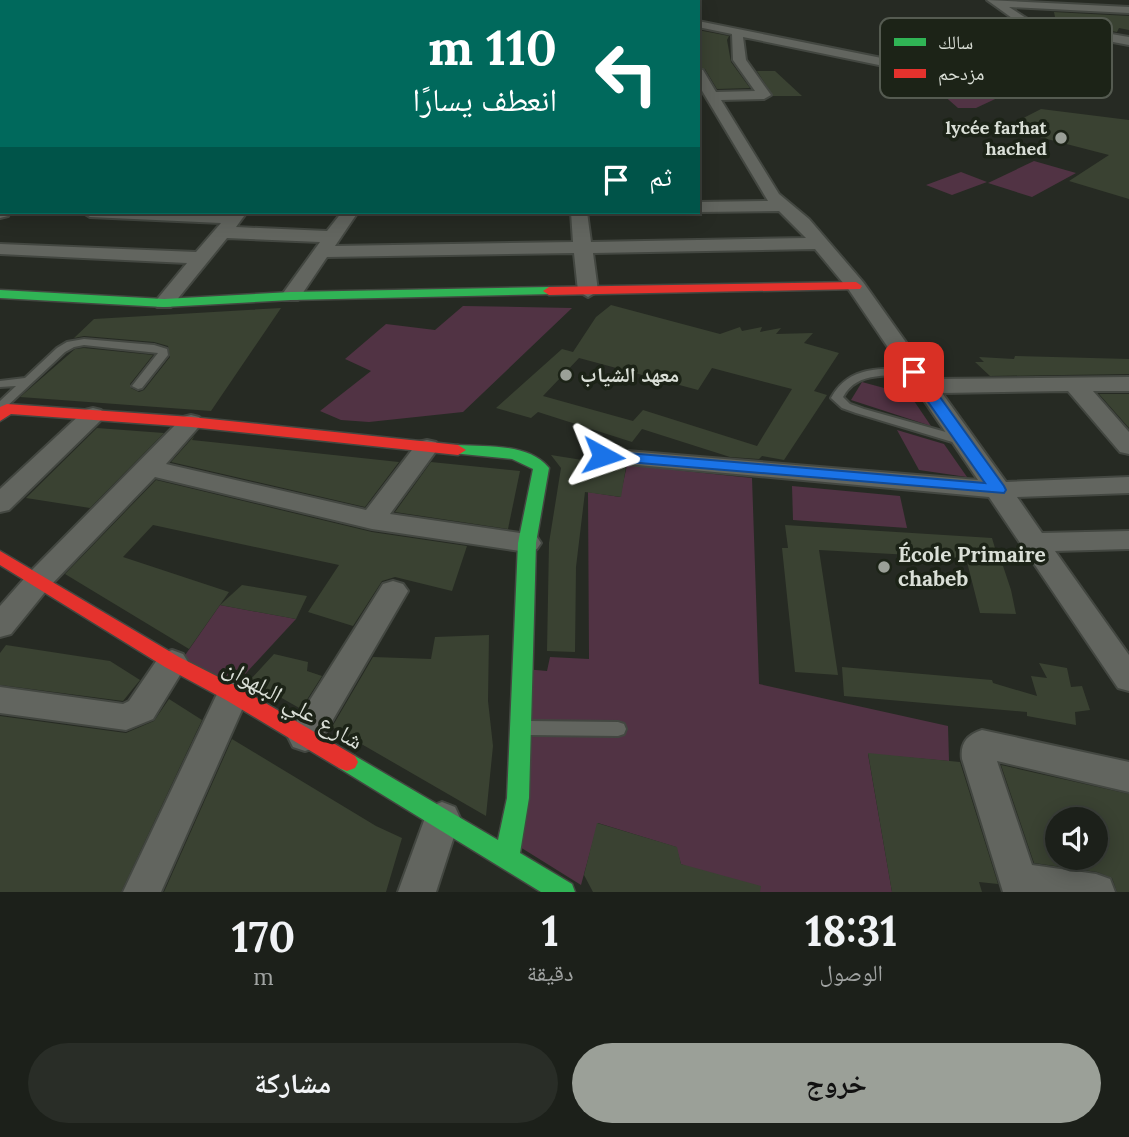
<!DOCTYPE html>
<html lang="ar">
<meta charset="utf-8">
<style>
:root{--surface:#1c201a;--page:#292d27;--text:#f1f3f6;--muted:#a0a3a2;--line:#3a3e39;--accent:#9ba098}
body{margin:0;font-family:Lora,"Noto Naskh Arabic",serif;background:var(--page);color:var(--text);direction:rtl;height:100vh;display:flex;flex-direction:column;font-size:26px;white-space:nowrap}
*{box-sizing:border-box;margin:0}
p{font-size:23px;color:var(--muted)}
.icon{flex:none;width:38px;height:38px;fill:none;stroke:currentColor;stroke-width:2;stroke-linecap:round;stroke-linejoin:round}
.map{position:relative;height:892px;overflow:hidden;direction:ltr}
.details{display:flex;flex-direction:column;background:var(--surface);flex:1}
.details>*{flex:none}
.banner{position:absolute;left:0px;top:0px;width:700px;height:214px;box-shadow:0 4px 18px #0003,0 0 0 2px var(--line);direction:rtl;background:#00695c;color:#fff;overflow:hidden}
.controls{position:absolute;left:1045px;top:807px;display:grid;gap:14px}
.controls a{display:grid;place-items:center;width:63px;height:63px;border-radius:50%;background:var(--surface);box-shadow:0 4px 18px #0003,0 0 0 2px var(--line);font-size:35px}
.pin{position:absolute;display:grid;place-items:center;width:60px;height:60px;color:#fff;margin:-30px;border-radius:14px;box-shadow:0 4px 10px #0006}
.me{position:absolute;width:77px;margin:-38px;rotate:95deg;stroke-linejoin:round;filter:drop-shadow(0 0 5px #0008)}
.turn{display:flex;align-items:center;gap:24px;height:147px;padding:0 28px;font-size:32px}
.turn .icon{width:91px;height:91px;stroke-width:2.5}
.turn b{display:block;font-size:49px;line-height:60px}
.then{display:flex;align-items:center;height:66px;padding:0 28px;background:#0003;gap:14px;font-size:26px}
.eta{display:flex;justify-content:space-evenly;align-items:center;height:119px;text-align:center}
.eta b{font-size:42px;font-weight:700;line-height:49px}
.primary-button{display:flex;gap:14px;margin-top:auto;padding:14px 28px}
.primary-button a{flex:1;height:80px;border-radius:42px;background:var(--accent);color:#111;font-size:28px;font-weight:700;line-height:80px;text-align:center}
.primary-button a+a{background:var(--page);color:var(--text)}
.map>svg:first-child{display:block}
.green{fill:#513344}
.building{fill:#3a4232;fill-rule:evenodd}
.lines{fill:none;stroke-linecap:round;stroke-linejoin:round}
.lane-casing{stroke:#434741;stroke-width:4}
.street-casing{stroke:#434741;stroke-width:4}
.fast-casing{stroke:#434741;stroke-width:3}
.jam-casing{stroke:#434741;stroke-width:3}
.path{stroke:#5c5f5a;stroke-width:2;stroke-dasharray:2 2;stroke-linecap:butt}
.lane{fill:#62655f;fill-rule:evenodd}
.street{fill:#62655f;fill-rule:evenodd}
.fast{fill:#30b455;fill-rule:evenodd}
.jam{fill:#e5322d;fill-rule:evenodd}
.route{fill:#1a73e8;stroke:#114b97;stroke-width:2}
.poi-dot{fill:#9ba098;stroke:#1c2317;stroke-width:2.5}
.labels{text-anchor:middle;stroke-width:7;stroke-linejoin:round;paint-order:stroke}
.far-poi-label{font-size:18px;font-weight:bold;fill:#dadfd7;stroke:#1c2317;text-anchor:end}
.poi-label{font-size:21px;font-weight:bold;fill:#dadfd7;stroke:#1c2317;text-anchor:start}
.near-street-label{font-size:24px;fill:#dadfd7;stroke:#1c2317}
.key{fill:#1c2317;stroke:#555b51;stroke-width:2}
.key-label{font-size:19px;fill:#dadfd7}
</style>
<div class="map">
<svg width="1129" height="892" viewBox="0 0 1129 892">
<rect width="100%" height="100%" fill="#262a23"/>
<g class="green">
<polygon points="916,71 1008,93 976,108 958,108"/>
<polygon points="1034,161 1076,173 1032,197 988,183"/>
<polygon points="961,172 987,182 952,195 926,185"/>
<polygon points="463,306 572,308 463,412 369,422 341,420 320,411 371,371 345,359 386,324 435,330"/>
<polygon points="862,382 910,395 931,426 851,400"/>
<polygon points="897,430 944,444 967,477 919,470"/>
<polygon points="627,465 752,478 759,684 948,726 949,761 868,754 892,892 743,892 681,864 676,847 598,823 581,885 520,847 525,669 547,671 550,657 589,659 588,492 620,497"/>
<polygon points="792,486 900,496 907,528 793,520"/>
<polygon points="220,605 296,619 236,684 181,661"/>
</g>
<g class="building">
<polygon points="1054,12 1129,16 1129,30 1119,28 1117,32 1069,24 1073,19 1055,17"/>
<polygon points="698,30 729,36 727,40 731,62 750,88 717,89 705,69 698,66"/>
<polygon points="757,71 775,71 802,96 773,96"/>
<polygon points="1041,109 1129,120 1129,199 1069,181 1109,155 1004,128"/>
<path d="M611,305l109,29 20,-7 2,4 20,-4 -2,5 21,-4 -5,6 37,-1 -9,10 35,10 -25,38 13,4 -43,65 -22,-4 -3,3 -29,-2 -88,-28 -10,13 -94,-30 -7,6 -35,-10 66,-59 11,3 23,-35zM579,358l119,32 14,-22 80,21 -35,57 -114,-36 -10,11 -90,-25z"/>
<polygon points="281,308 211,411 20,397 75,349 84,348 153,355 130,384 131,388 139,392 144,390 170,357 168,346 154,342 84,336 74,338 94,319"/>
<polygon points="1015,356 1129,359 1129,374 990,376 975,362 984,362 979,357 1014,359"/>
<polygon points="1099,394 1129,394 1129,428"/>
<polygon points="97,428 164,433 90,508 26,498"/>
<polygon points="195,435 192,440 399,462 365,507 171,462"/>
<polygon points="551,455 626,467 621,497 585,492 576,567 575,652 547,651 549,543 561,468"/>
<polygon points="431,462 520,471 508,529 395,512"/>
<polygon points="156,480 372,532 467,546 452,591 395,577 382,581 353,626 308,612 339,565 153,525 123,557 229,592 189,649 65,574"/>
<polygon points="785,525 992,538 1000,565 1003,566 1011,590 1016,614 980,613 966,558 819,550 838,675 795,672 782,548 788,548"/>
<polygon points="242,585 307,596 296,619 220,605"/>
<polygon points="489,635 488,701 493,746 486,816 332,727 373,657 431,659 435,637"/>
<polygon points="6,645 110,661 140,680 123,701 0,685 0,653"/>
<polygon points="274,654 308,662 307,671 322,676 301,709 250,680"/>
<polygon points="1039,663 1067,668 1071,687 1082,686 1090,710 1075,712 1076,725 1027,716 1027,712 844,696 842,667 992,680 993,683 1037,696 1031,676 1047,678"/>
<polygon points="169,699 202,720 121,892 0,892 0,716 126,733 154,721"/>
<polygon points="232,739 376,826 402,838 386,892 164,892"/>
<polygon points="868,753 960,762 998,884 979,882 982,892 892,892"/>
<path d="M1001,765l128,29v98h-12l-5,-14 -15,-6 -63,-9zM1057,819h39v39h-39z"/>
<polygon points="597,823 677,847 681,864 761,886 760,892 593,892 584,875"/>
</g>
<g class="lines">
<g class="lane-casing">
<g id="lane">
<polygon points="84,339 154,345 167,349 168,355 142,388 138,389 132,386 158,353 84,345 74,347 65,352 4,409 0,410 0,401 16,386 0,387 0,381 25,378 57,348 67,342"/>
<path d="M914,368l6,3 -2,2c-27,5 -60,-4 -75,24l7,7 14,5 103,29 2,3 -2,3h-8l-103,-31 -14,-5 -11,-10c18,-33 50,-29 83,-30z"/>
<polygon points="529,721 618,722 624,724 626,729 624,734 618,736 529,735 523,733 521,728 523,723"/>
</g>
</g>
<g class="street-casing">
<g id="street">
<polygon points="676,0 686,0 687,2 677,2"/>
<polygon points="987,0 1129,7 1129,13 1009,7 1029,20 1129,37 1129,45 1022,25"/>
<polygon points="698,21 981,78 992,76 989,64 992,53 1002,56 1004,81 981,86 743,37 746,60 771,95 764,99 721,100 779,194 809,219 863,282 932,379 1129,377 1129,391 1093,391 1129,432 1129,454 1120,452 1068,391 942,393 1006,482 1129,477 1129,493 1017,497 1042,533 1129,531 1129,549 1055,551 1129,655 1129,691 1118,688 989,497 594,461 591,456 594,451 603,449 978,480 849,290 815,249 593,253 598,291 588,297 578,291 574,253 327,257 298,300 284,300 281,296 320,242 227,238 171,307 157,307 154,303 187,263 0,254 0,244 196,252 221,223 90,217 82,212 247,212 236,227 327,231 342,212 358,212 335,246 573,242 571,212 587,212 591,242 806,238 779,211 698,212 697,212 698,202 768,201 698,84 698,69 703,70 716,92 755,91 733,60 732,34 698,27"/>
<polygon points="0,37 2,37 0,45"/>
<polygon points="0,207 2,212 10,212 8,216 0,218"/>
<polygon points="93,408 101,410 105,415 101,420 9,510 0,512 0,489 85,410"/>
<polygon points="191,415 199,417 203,422 166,464 366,510 418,442 427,440 436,442 439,447 390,514 527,534 537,537 541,543 537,549 527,552 372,529 155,477 50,586 11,634 0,637 0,606 30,572 183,417"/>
<polygon points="393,581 403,584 408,591 317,747 305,751 293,747 288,737 293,727 383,584"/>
<polygon points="172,650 183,654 188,662 153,719 126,730 0,713 0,687 123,704 129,701 161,654"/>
<polygon points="233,681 244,685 249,694 161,892 123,892 217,694 222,685"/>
<path d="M982,730l147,32v30l-132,-31 35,104 64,9 14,5 5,13h-112l-41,-133c-2,-16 5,-24 20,-29z"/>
<polygon points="442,802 455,807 460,818 436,892 398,892 429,807"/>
</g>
</g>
<g class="fast-casing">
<g id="fast">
<polygon points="549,287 555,291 553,294 291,300 164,307 0,298 0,290 164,299 291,292"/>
<path d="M458,445c29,2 71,-2 91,23l-13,75 -7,255 -9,55 52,31 3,8h-34l-202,-124 -3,-6 3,-6 8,-3 8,3 143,84 9,-42 11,-255 15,-74 -21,-10 -60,-6 -2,-3 2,-3z"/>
</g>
</g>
<g class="jam-casing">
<g id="jam">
<polygon points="856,282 862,286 860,289 549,295 543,291 549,287"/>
<polygon points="7,404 191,417 458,445 466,450 458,455 191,427 11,414 0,421 0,407"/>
<polygon points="0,551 179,657 240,688 355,756 358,762 355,768 347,771 339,768 226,700 165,667 0,565"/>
</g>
</g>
<polyline class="path" points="467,0 480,2"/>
<use href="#lane" class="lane"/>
<use href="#street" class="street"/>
<use href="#fast" class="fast"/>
<use href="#jam" class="jam"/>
</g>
<polygon class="route" points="914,367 919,368 1004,486 1006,490 1004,493 603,460 595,456 603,451 985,483 907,372"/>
<g class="poi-dot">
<circle cx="1061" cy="138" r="7"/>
<circle cx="566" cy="375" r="7"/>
<circle cx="884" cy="567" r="7"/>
</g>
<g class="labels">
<g class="far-poi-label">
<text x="1047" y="134">lycée farhat<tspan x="1047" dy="21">hached</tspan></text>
</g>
<g class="poi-label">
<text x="580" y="382">معهد الشياب</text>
<text x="898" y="562">École Primaire<tspan x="898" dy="24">chabeb</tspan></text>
</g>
<g class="near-street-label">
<text transform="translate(293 704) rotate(30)" y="8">شارع علي البلهوان</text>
</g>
</g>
<rect x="880" y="18" width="232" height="80" rx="10" class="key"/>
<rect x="894" y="38" width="32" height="8" fill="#30b455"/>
<rect x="894" y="69" width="32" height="9" fill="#e5322d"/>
<g class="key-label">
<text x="938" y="49">سالك</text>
<text x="938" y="80">مزدحم</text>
</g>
</svg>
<div class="controls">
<a><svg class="icon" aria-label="sound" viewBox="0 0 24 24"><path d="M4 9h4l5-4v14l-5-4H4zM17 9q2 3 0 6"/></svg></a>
</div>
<div class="pin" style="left:914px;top:372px;background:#d93025"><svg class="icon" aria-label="arrive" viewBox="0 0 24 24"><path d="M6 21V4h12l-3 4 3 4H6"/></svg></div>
<svg class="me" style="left:603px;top:456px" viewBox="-20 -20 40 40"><path d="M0-17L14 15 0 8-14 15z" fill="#1a73e8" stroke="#fff" stroke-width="4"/></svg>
<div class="banner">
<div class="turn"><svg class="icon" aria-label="left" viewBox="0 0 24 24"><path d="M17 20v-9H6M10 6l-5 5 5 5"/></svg><div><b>110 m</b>انعطف يسارًا</div></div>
<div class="then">ثم<svg class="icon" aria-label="arrive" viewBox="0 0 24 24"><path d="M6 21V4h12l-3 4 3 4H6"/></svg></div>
</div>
</div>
<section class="details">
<div class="eta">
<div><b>18:31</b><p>الوصول</p></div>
<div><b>1</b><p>دقيقة</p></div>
<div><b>170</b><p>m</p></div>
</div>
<div class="primary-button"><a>خروج</a><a>مشاركة</a></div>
</section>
